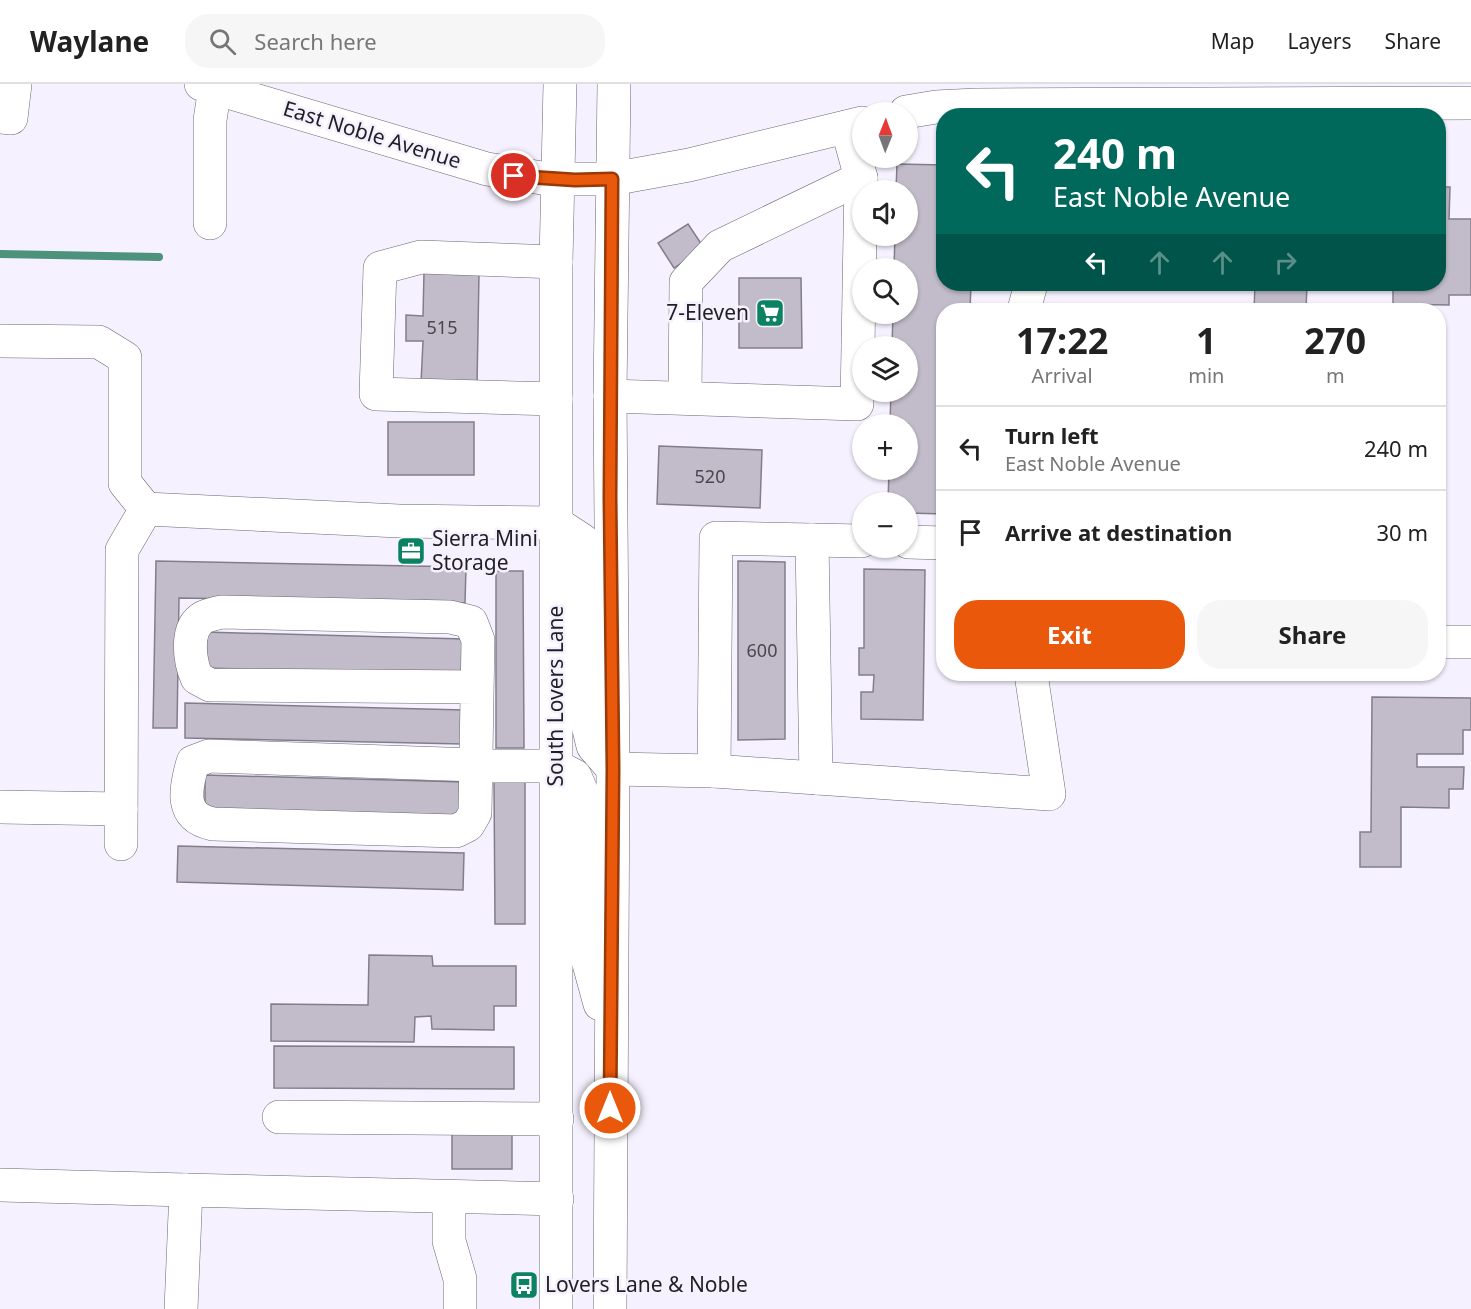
<!DOCTYPE html>
<meta charset="utf-8">
<style>
:root{--surface:#fff;--page:#f6f6f6;--text:#222;--muted:#767676;--line:#e0e0e0;--accent:#ea580c}
body{margin:0;font-family:"Noto Sans",sans-serif;background:var(--page);color:var(--text);height:100vh;display:flex;flex-direction:column;font-size:22px;white-space:nowrap}
*{box-sizing:border-box;margin:0}
p{font-size:20px;color:var(--muted)}
.icon{flex:none;width:33px;height:33px;fill:none;stroke:currentColor;stroke-width:2;stroke-linecap:round;stroke-linejoin:round}
.map{position:relative;flex:1;overflow:hidden}
.drawer{position:absolute;left:936px;top:219px;width:510px;height:378px;display:flex;flex-direction:column;background:var(--surface);border-radius:24px;box-shadow:0 2px 4px #0004}
.drawer>*{flex:none}
.banner{position:absolute;left:936px;top:24px;width:510px;height:183px;border-radius:24px;box-shadow:0 2px 4px #0004;background:#00695c;color:#fff;overflow:hidden}
.needle{width:39px;rotate:1deg}
.controls{position:absolute;left:852px;top:18px;display:grid;gap:12px}
.controls a{display:grid;place-items:center;width:66px;height:66px;border-radius:50%;background:var(--surface);box-shadow:0 2px 4px #0004;font-size:30px}
.pin{position:absolute;display:grid;place-items:center;width:51px;height:51px;color:#fff;margin:-26px;border:3px solid #fff;border-radius:50%;box-shadow:0 2px 6px #0007}
.me{position:absolute;width:66px;margin:-33px;rotate:0deg;stroke-linejoin:round;filter:drop-shadow(0 0 4px #0008)}
.turn{display:flex;align-items:center;gap:21px;height:126px;padding:0 18px;font-size:27px}
.turn .icon{width:78px;height:78px;stroke-width:2.5}
.turn b{display:block;font-size:42px;line-height:51px}
.lanes{display:flex;align-items:center;height:57px;padding:0 18px;background:#0003;justify-content:center;gap:30px;direction:ltr}
.lanes .off{opacity:.35}
.eta{display:flex;justify-content:space-evenly;align-items:center;height:102px;text-align:center}
.eta b{font-size:36px;font-weight:700;line-height:42px}
.button{display:flex;gap:12px;margin-top:auto;padding:12px 18px}
.button a{flex:1;height:69px;border-radius:24px;background:var(--accent);color:#fff;font-size:24px;font-weight:700;line-height:69px;text-align:center}
.button a+a{background:var(--page);color:var(--text)}
ul{padding:0;list-style:none}
li{display:flex;align-items:center;gap:18px;height:84px;padding:0 18px;border-top:2px solid var(--line)}
li div{flex:1}
li b{display:block;font-size:22px}
li em{font-style:normal}
header{display:flex;align-items:center;gap:36px;box-sizing:border-box;height:84px;padding:0 30px;background:var(--surface);border-bottom:2px solid var(--line)}
header strong{font-size:28px}
nav{display:flex;gap:33px;margin-inline-start:auto;font-size:21px}
.search{width:420px;height:54px;background:var(--page);display:flex;align-items:center;gap:15px;box-sizing:border-box;padding:0 21px;border-radius:24px;color:var(--muted);font-size:22px}
.map>svg:first-child{display:block}
.lines{fill:none;stroke-linecap:round;stroke-linejoin:round}
.stream{stroke:#4d927a;stroke-width:8}
.building{fill:#c2bcca;stroke:#837d8a;stroke-width:1.5}
.minor-casing{stroke:#6b6672;stroke-width:34}
.major-casing{stroke:#6b6672;stroke-width:34}
.minor{stroke:#fff;stroke-width:33}
.major{stroke:#fff;stroke-width:33}
.route-casing{stroke:#983908;stroke-width:15}
.route{stroke:#ea580c;stroke-width:10}
.labels{text-anchor:middle;stroke-width:5;stroke-linejoin:round;paint-order:stroke}
.number-label{font-size:18px;fill:#49464e}
.street-label{font-size:21px;fill:#211f24;stroke:#f6f1fe}
.poi-label{font-size:21px;fill:#211f24;stroke:#f6f1fe;text-anchor:start}
</style>
<header>
<strong>Waylane</strong>
<div class="search"><svg class="icon" aria-label="search" viewBox="0 0 24 24"><circle cx="10" cy="10" r="6"/><path d="M15 15l6 6"/></svg>Search here</div>
<nav><a>Map</a><a>Layers</a><a>Share</a></nav>
</header>
<div class="map">
<svg width="1471" height="1225" viewBox="0 0 1471 1225">
<rect width="100%" height="100%" fill="#f6f1fe"/>
<g class="lines">
<polyline class="stream" points="0,170 159,173"/>
</g>
<g class="building">
<polygon points="897,80 944,81 944,200 971,200 970,226 944,226 944,430 908,429 908,418 888,418 889,386 908,386 908,340 890,340 891,308 908,308 908,262 892,262 893,230 908,230 908,184 894,184 895,152 908,152 908,106 896,106"/>
<polygon points="1438,103 1450,103 1449,135 1471,135 1471,211 1449,211 1449,221 1393,220 1393,200 1438,200"/>
<polygon points="688,140 704,164 674,184 658,159"/>
<polygon points="424,188 479,190 477,301 421,299 423,257 406,257 406,231 423,232"/>
<polygon points="739,194 801,194 802,264 739,264"/>
<polygon points="1255,200 1307,200 1306,226 1254,226"/>
<rect x="388" y="338" width="86" height="53"/>
<polygon points="659,362 762,366 760,424 657,420"/>
<polygon points="1443,461 1443,501 1438,501 1438,462"/>
<polygon points="156,477 466,483 465,519 179,514 177,644 153,644"/>
<polygon points="738,477 785,478 785,655 738,656"/>
<polygon points="864,485 925,486 923,636 861,635 861,608 873,608 874,591 859,591 859,564 864,564"/>
<polygon points="496,487 523,487 524,664 496,664"/>
<polygon points="204,548 464,555 463,590 203,584"/>
<polygon points="1372,613 1471,614 1471,646 1463,646 1463,670 1417,670 1417,683 1464,683 1463,705 1449,705 1449,724 1401,723 1401,783 1360,783 1360,748 1371,748"/>
<polygon points="185,619 464,626 463,660 185,654"/>
<polygon points="205,691 464,698 463,734 205,727"/>
<polygon points="494,697 525,697 525,840 495,840"/>
<polygon points="178,762 464,769 463,806 177,798"/>
<polygon points="369,871 432,872 433,882 516,882 516,922 494,922 494,946 432,945 431,932 415,933 414,958 271,957 271,920 368,921"/>
<polygon points="274,962 514,963 514,1005 274,1004"/>
<rect x="452" y="1044" width="60" height="41"/>
</g>
<g class="lines">
<g class="minor-casing">
<g id="minor">
<polyline points="201,0 487,85 548,95 612,95 689,81 862,39"/>
<polyline points="906,28 936,23 976,21 1471,19"/>
<polyline points="0,33 11,34 15,0"/>
<polyline points="210,139 210,36 215,4"/>
<polyline points="1024,226 1031,200"/>
<polyline points="0,257 99,258 125,274 125,399 146,425"/>
<polyline points="610,312 857,320 861,94 847,43"/>
<polyline points="685,313 686,198 720,162 861,94"/>
<polyline points="556,315 376,310 380,184 421,173 556,178"/>
<polyline points="812,456 816,694"/>
<polyline points="908,458 944,459"/>
<polyline points="1438,558 1471,558"/>
<path d="M477,603l-267,-2 -13,-7c-7,-16 -13,-50 7,-61 5,-2 13,-4 18,-5l228,5 21,5 7,18 -3,173 -7,12 -12,6 -243,-7c-34,-7 -28,-35 -20,-62l16,-6 267,9 11,1h69"/>
<polyline points="613,685 714,687 1049,710 1031,590"/>
<polyline points="714,687 716,454 862,457"/>
<polyline points="0,723 121,725"/>
<polyline points="121,760 122,466 146,425 399,437 556,439"/>
<polyline points="279,1033 557,1035"/>
<polyline points="0,1101 186,1106"/>
<polyline points="449,1113 449,1157 460,1195 460,1225"/>
<polyline points="181,1225 186,1106 557,1115"/>
</g>
</g>
<g class="major-casing">
<g id="major">
<polyline points="556,439 582,456 587,637 593,662 613,685"/>
<polyline points="556,682 575,692 583,711 586,869 600,920"/>
<polyline points="556,1225 556,178 560,0"/>
<polyline points="610,1225 613,685 610,312 614,0"/>
</g>
</g>
<use href="#minor" class="minor"/>
<use href="#major" class="major"/>
</g>
<g class="lines">
<g class="route-casing">
<polyline id="route" points="514,92 575,96 612,95 610,413 613,685 610,1024"/>
</g>
<use href="#route" class="route"/>
</g>
<defs>
<g id="supermarket-square" transform="scale(1.5)"><rect x="-9" y="-9" width="18" height="18" rx="4" fill="#0b8362" stroke="#f6f1fe"/><path d="M-6-5.5h2.5l.6 2H6L4.5 2H-2.5L-4.4-4H-6ZM-1.5 3.2a1.3 1.3 0 1 0 .1 0ZM3 3.2a1.3 1.3 0 1 0 .1 0Z" fill="#fff"/></g>
<g id="office-square" transform="scale(1.5)"><rect x="-9" y="-9" width="18" height="18" rx="4" fill="#0b8362" stroke="#f6f1fe"/><path d="M-6-3h4V-5.5h4V-3h4V5H-6ZM-1-4.5V-3h2v-1.5ZM-6 0V1H6V0Z" fill="#fff"/></g>
<g id="bus-square" transform="scale(1.5)"><rect x="-9" y="-9" width="18" height="18" rx="4" fill="#0b8362" stroke="#f6f1fe"/><path d="M-5-6H5V4H4V6H2V4H-2V6H-4V4H-5ZM-3.5-4V0h7V-4ZM-3.5 1.2v1.5H-2V1.2ZM2 1.2v1.5H3.5V1.2Z" fill="#fff"/></g>
</defs>
<g fill-rule="evenodd">
<use href="#supermarket-square" x="770" y="229"/>
<use href="#office-square" x="411" y="467"/>
<use href="#bus-square" x="524" y="1201"/>
</g>
<g class="labels">
<g class="number-label">
<text x="442" y="250">515</text>
<text x="710" y="399">520</text>
<text x="762" y="573">600</text>
</g>
<g class="street-label">
<text transform="translate(372 51) rotate(17)" y="7">East Noble Avenue</text>
<text transform="translate(556 612) rotate(-90)" y="7">South Lovers Lane</text>
</g>
<g class="poi-label">
<text x="749" y="236" text-anchor="end">7-Eleven</text>
<text x="432" y="462">Sierra Mini<tspan x="432" dy="24">Storage</tspan></text>
<text x="545" y="1208">Lovers Lane &amp; Noble</text>
</g>
</g>
</svg>
<div class="controls">
<a><svg class="needle" viewBox="-14 -14 28 28"><path d="M0-13l5 13h-10z" fill="#e53935"/><path d="M0 13l5-13h-10z" fill="#767676"/></svg></a>
<a><svg class="icon" aria-label="sound" viewBox="0 0 24 24"><path d="M4 9h4l5-4v14l-5-4H4zM17 9q2 3 0 6"/></svg></a>
<a><svg class="icon" aria-label="search" viewBox="0 0 24 24"><circle cx="10" cy="10" r="6"/><path d="M15 15l6 6"/></svg></a>
<a><svg class="icon" aria-label="layers" viewBox="0 0 24 24"><path d="M12 4l9 5-9 5-9-5zM3 14l9 5 9-5"/></svg></a>
<a>+</a>
<a>−</a>
</div>
<div class="pin" style="left:514px;top:92px;background:#d93025"><svg class="icon" aria-label="arrive" viewBox="0 0 24 24"><path d="M6 21V4h12l-3 4 3 4H6"/></svg></div>
<svg class="me" style="left:610px;top:1024px" viewBox="-20 -20 40 40"><circle r="17" fill="#ea580c" stroke="#fff" stroke-width="3"/><path d="M0-11L8 9 0 5-8 9z" fill="#fff"/></svg>
<div class="banner">
<div class="turn"><svg class="icon" aria-label="left" viewBox="0 0 24 24"><path d="M17 20v-9H6M10 6l-5 5 5 5"/></svg><div><b>240 m</b>East Noble Avenue</div></div>
<div class="lanes"><svg class="icon" aria-label="left" viewBox="0 0 24 24"><path d="M17 20v-9H6M10 6l-5 5 5 5"/></svg><svg class="icon off" aria-label="ahead" viewBox="0 0 24 24"><path d="M12 20V5M6 11l6-6 6 6"/></svg><svg class="icon off" aria-label="ahead" viewBox="0 0 24 24"><path d="M12 20V5M6 11l6-6 6 6"/></svg><svg class="icon off" aria-label="right" viewBox="0 0 24 24"><path d="M7 20v-9h11M14 6l5 5-5 5"/></svg></div>
</div>
<section class="drawer">
<div class="eta">
<div><b>17:22</b><p>Arrival</p></div>
<div><b>1</b><p>min</p></div>
<div><b>270</b><p>m</p></div>
</div>
<ul>
<li><svg class="icon" aria-label="left" viewBox="0 0 24 24"><path d="M17 20v-9H6M10 6l-5 5 5 5"/></svg><div><b>Turn left</b><p>East Noble Avenue</p></div><em>240 m</em></li>
<li><svg class="icon" aria-label="arrive" viewBox="0 0 24 24"><path d="M6 21V4h12l-3 4 3 4H6"/></svg><div><b>Arrive at destination</b></div><em>30 m</em></li>
</ul>
<div class="button"><a>Exit</a><a>Share</a></div>
</section>
</div>
